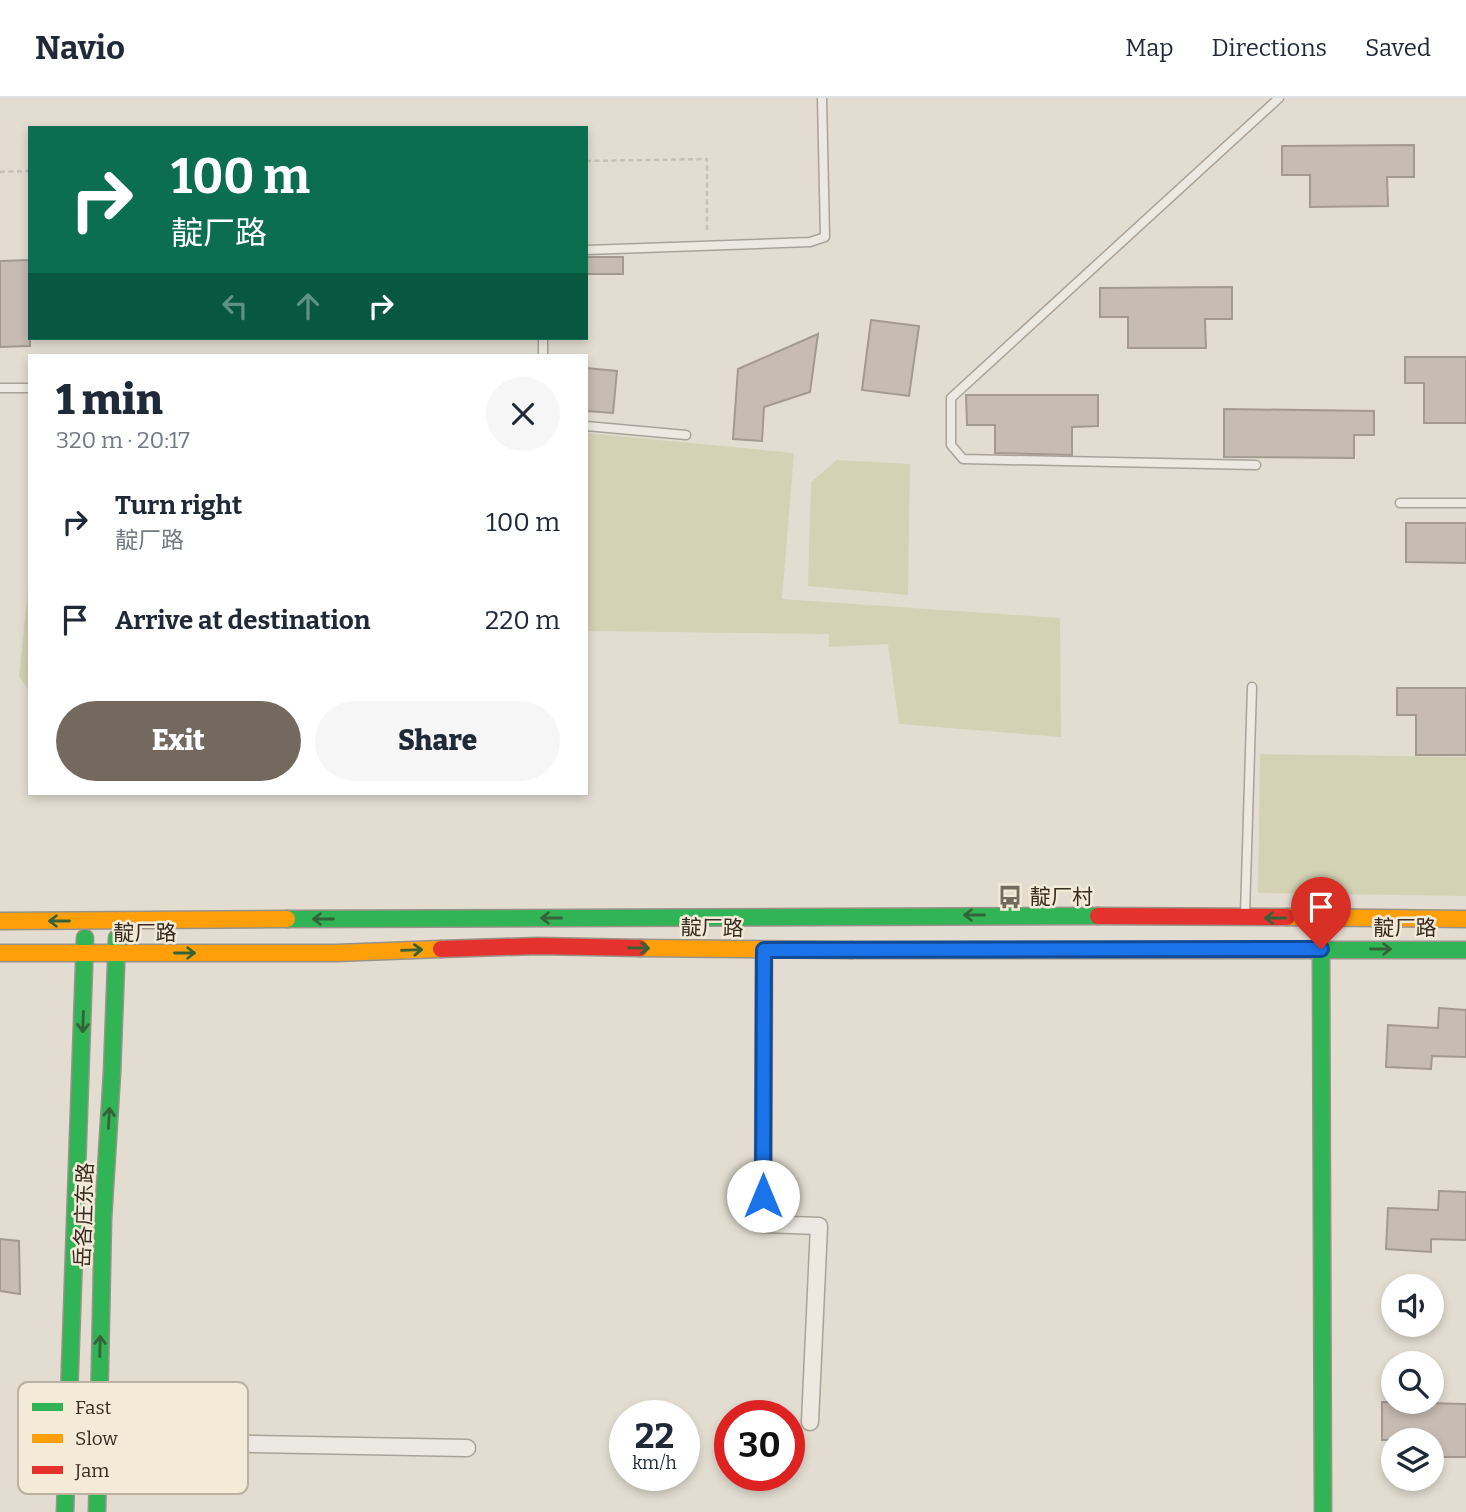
<!DOCTYPE html>
<meta charset="utf-8">
<style>
:root{--surface:#fff;--page:#f6f6f7;--text:#1f2937;--muted:#747a83;--line:#e0e1e3;--accent:#74695f}
body{margin:0;font-family:Bitter,"Noto Sans SC",serif;background:var(--page);color:var(--text);height:100vh;display:flex;flex-direction:column;font-size:26px;white-space:nowrap}
*{box-sizing:border-box;margin:0}
p{font-size:23px;color:var(--muted)}
.icon{flex:none;width:38px;height:38px;fill:none;stroke:currentColor;stroke-width:2;stroke-linecap:round;stroke-linejoin:round}
.map{position:relative;flex:1;overflow:hidden}
.details{position:absolute;left:28px;top:256px;width:560px;height:441px;display:flex;flex-direction:column;background:var(--surface);border-radius:0px;box-shadow:0 4px 10px #0003}
.details>*{flex:none}
.hud{position:absolute;left:28px;top:28px;width:560px;height:214px;border-radius:0px;box-shadow:0 4px 10px #0003;background:#0b6e4f;color:#fff;overflow:hidden}
.tools{position:absolute;left:1381px;top:1176px;display:grid;gap:14px}
.tools a{display:grid;place-items:center;width:63px;height:63px;border-radius:50%;background:var(--surface);box-shadow:0 4px 10px #0003;font-size:35px}
.speed{position:absolute;left:609px;top:1302px;display:flex;gap:14px;font-size:35px;font-weight:700;text-align:center}
.speed>*{display:grid;place-content:center;width:91px;height:91px;border-radius:50%;background:var(--surface);box-shadow:0 4px 10px #0003;line-height:1}
.speed small{font-size:18px;font-weight:400}
.speed .limit{border:10px solid #d22;background:#fff;color:#111}
.pin{position:absolute;display:grid;place-items:center;width:60px;height:60px;color:#fff;margin:-72px -30px;border-radius:50% 50% 50% 0;rotate:-45deg;box-shadow:0 0 7px #0007}
.pin .icon{rotate:45deg}
.me{position:absolute;width:77px;margin:-38px;rotate:0deg;stroke-linejoin:round;filter:drop-shadow(0 0 5px #0008)}
.turn{display:flex;align-items:center;gap:24px;height:147px;padding:0 28px;font-size:32px}
.turn .icon{width:91px;height:91px;stroke-width:2.5}
.turn b{display:block;font-size:49px;line-height:60px}
.lanes{display:flex;align-items:center;height:66px;padding:0 28px;background:#0003;justify-content:center;gap:35px;direction:ltr}
.lanes .off{opacity:.35}
.round{display:grid;place-items:center;flex:none;width:74px;height:74px;border-radius:37px;background:var(--page)}
.overview{display:flex;align-items:center;justify-content:space-between;height:119px;padding:0 28px}
h1{font-size:42px;font-weight:800;line-height:52px}
.cta{display:flex;gap:14px;margin-top:auto;padding:14px 28px}
.cta a{flex:1;height:80px;border-radius:42px;background:var(--accent);color:#fff;font-size:28px;font-weight:800;line-height:80px;text-align:center}
.cta a+a{background:var(--page);color:var(--text)}
ul{padding:0;list-style:none}
li{display:flex;align-items:center;gap:21px;height:98px;padding:0 28px}
li div{flex:1}
li b{display:block;font-size:26px}
li em{font-style:normal}
header{display:flex;align-items:center;gap:42px;box-sizing:border-box;height:98px;padding:0 35px;background:var(--surface);border-bottom:2px solid var(--line)}
header strong{font-size:33px}
nav{display:flex;gap:38px;margin-inline-start:auto;font-size:24px}
.map>svg:first-child{display:block}
.green{fill:#d3d2b4}
.building{fill:#c7bbb2;stroke:#a49990;stroke-width:2}
.lines{fill:none;stroke-linecap:round;stroke-linejoin:round}
.lane-casing{stroke:#a9a299;stroke-width:11}
.street-casing{stroke:#a9a299;stroke-width:19}
.fast-casing{stroke:#999289;stroke-width:19}
.slow-casing{stroke:#999289;stroke-width:19}
.jam-casing{stroke:#999289;stroke-width:19}
.path{stroke:#c5c0b8;stroke-width:2.5;stroke-dasharray:5 3.5;stroke-linecap:butt}
.lane{stroke:#ece9e2;stroke-width:8}
.street{stroke:#ece9e2;stroke-width:16}
.fast{stroke:#30b455;stroke-width:16}
.slow{stroke:#ff9f0a;stroke-width:16}
.jam{stroke:#e5322d;stroke-width:16}
.oneway{stroke:#356236}
.route-casing{stroke:#114b97;stroke-width:18}
.route{stroke:#1a73e8;stroke-width:12}
.labels{text-anchor:middle;stroke-width:5;stroke-linejoin:round;paint-order:stroke}
.poi-label{font-size:21px;fill:#382b21;stroke:#f3ead8;text-anchor:start}
.street-label{font-size:21px;fill:#382b21;stroke:#f3ead8}
.key{fill:#f3ead8;stroke:#bbb1a1;stroke-width:2}
.key-label{font-size:19px;fill:#382b21}
</style>
<header>
<strong>Navio</strong>
<nav><a>Map</a><a>Directions</a><a>Saved</a></nav>
</header>
<div class="map">
<svg width="1466" height="1414" viewBox="0 0 1466 1414">
<rect width="100%" height="100%" fill="#e3ddd1"/>
<g class="green">
<polygon points="586,335 794,355 782,501 1060,520 1061,639 899,626 888,546 829,549 829,536 586,533"/>
<polygon points="837,362 910,366 908,497 808,488 811,384"/>
<polygon points="30,472 30,594 19,578"/>
<polygon points="1260,656 1466,659 1466,798 1258,795"/>
</g>
<g class="building">
<polygon points="1414,47 1414,79 1387,79 1388,108 1310,109 1310,77 1282,77 1282,48"/>
<rect x="586" y="159" width="37" height="17"/>
<polygon points="30,162 30,248 0,249 0,163"/>
<polygon points="1232,189 1232,221 1205,221 1206,250 1128,250 1128,219 1100,219 1100,190"/>
<polygon points="871,222 919,228 909,298 862,292"/>
<polygon points="818,236 810,294 764,309 762,343 733,341 738,271"/>
<polygon points="1405,259 1466,259 1466,325 1424,325 1424,285 1405,285"/>
<polygon points="586,270 617,273 613,315 586,313"/>
<polygon points="966,297 1098,297 1098,328 1072,329 1072,357 995,355 995,327 967,327"/>
<polygon points="1224,311 1374,313 1374,337 1354,337 1354,360 1224,359"/>
<polygon points="1406,425 1466,425 1466,465 1406,464"/>
<polygon points="1397,590 1466,590 1466,657 1416,657 1416,617 1397,617"/>
<polygon points="1439,910 1466,912 1466,959 1432,958 1431,971 1386,969 1388,927 1438,930"/>
<polygon points="1439,1093 1466,1094 1466,1142 1431,1141 1431,1154 1386,1151 1388,1110 1438,1112"/>
<polygon points="0,1141 19,1143 20,1196 0,1193"/>
<polygon points="1382,1304 1466,1306 1466,1359 1432,1359 1432,1342 1382,1342"/>
</g>
<g class="lines">
<g class="lane-casing">
<g id="lane">
<polyline points="586,152 810,144 825,139 822,0"/>
<polyline points="543,240 543,257"/>
<polyline points="0,290 30,290"/>
<polyline points="586,328 686,337"/>
<polyline points="1256,367 963,361 951,347 951,300 1279,0"/>
<polyline points="1400,405 1466,405"/>
<polyline points="1245,816 1252,589"/>
</g>
</g>
<g class="street-casing">
<g id="street">
<polyline points="764,852 763,1126 819,1128 810,1324"/>
<polyline points="98,1343 467,1350"/>
</g>
</g>
<g class="fast-casing">
<g id="fast">
<polyline points="287,821 1098,818"/>
<polyline points="1321,851 1323,1414"/>
<polyline points="851,852 1466,852"/>
<polyline points="65,1414 85,840"/>
<polyline points="97,1414 103,1121 112,975 117,840"/>
</g>
</g>
<g class="slow-casing">
<g id="slow">
<polyline points="1287,819 1466,821"/>
<polyline points="0,823 287,821"/>
<polyline points="640,850 851,852"/>
<polyline points="0,855 336,855 441,851"/>
</g>
</g>
<g class="jam-casing">
<g id="jam">
<polyline points="1098,818 1287,819"/>
<polyline points="441,851 538,848 640,850"/>
</g>
</g>
<g class="path">
<polyline points="586,63 707,61 707,134"/>
<polyline points="0,74 30,73"/>
</g>
<use href="#lane" class="lane"/>
<use href="#street" class="street"/>
<use href="#fast" class="fast"/>
<use href="#slow" class="slow"/>
<use href="#jam" class="jam"/>
</g>
<defs><path id="oneway-shaft" d="M-6 0H5M1.5-3L5.5 0L1.5 3" fill="none" stroke-width="1.6" stroke-linecap="round" stroke-linejoin="round" transform="scale(1.75)"/></defs>
<g class="oneway">
<use href="#oneway-shaft" transform="translate(974 817) rotate(180)"/>
<use href="#oneway-shaft" transform="translate(551 820) rotate(180)"/>
<use href="#oneway-shaft" transform="translate(1275 820) rotate(-180)"/>
<use href="#oneway-shaft" transform="translate(323 821) rotate(180)"/>
<use href="#oneway-shaft" transform="translate(59 823) rotate(180)"/>
<use href="#oneway-shaft" transform="translate(639 850) rotate(1)"/>
<use href="#oneway-shaft" transform="translate(1381 851)"/>
<use href="#oneway-shaft" transform="translate(412 852) rotate(-2)"/>
<use href="#oneway-shaft" transform="translate(185 855)"/>
<use href="#oneway-shaft" transform="translate(83 924) rotate(92)"/>
<use href="#oneway-shaft" transform="translate(109 1020) rotate(-87)"/>
<use href="#oneway-shaft" transform="translate(100 1248) rotate(-89)"/>
</g>
<g class="lines">
<g class="route-casing">
<polyline id="route" points="763,1098 764,852 1321,851"/>
</g>
<use href="#route" class="route"/>
</g>
<defs>
<g id="bus-bare" transform="scale(1.89)"><path d="M-5-6H5V4H4V6H2V4H-2V6H-4V4H-5ZM-3.5-4V0h7V-4ZM-3.5 1.2v1.5H-2V1.2ZM2 1.2v1.5H3.5V1.2Z" fill="#74695f" stroke="#f3ead8" stroke-width="2.5" paint-order="stroke"/></g>
</defs>
<g fill-rule="evenodd">
<use href="#bus-bare" x="1010" y="799"/>
</g>
<g class="labels">
<g class="poi-label">
<text x="1030" y="806">靛厂村</text>
</g>
<g class="street-label">
<text transform="translate(712 830) rotate(1)" y="7">靛厂路</text>
<text x="1405" y="837">靛厂路</text>
<text x="145" y="842">靛厂路</text>
<text transform="translate(84 1117) rotate(-88)" y="7">岳各庄东路</text>
</g>
</g>
<rect x="18" y="1284" width="230" height="112" rx="10" class="key"/>
<rect x="32" y="1305" width="31" height="8" fill="#30b455"/>
<rect x="32" y="1336" width="31" height="9" fill="#ff9f0a"/>
<rect x="32" y="1368" width="31" height="8" fill="#e5322d"/>
<g class="key-label">
<text x="75" y="1316">Fast</text>
<text x="75" y="1347">Slow</text>
<text x="75" y="1379">Jam</text>
</g>
</svg>
<div class="tools">
<a><svg class="icon" aria-label="sound" viewBox="0 0 24 24"><path d="M4 9h4l5-4v14l-5-4H4zM17 9q2 3 0 6"/></svg></a>
<a><svg class="icon" aria-label="search" viewBox="0 0 24 24"><circle cx="10" cy="10" r="6"/><path d="M15 15l6 6"/></svg></a>
<a><svg class="icon" aria-label="layers" viewBox="0 0 24 24"><path d="M12 4l9 5-9 5-9-5zM3 14l9 5 9-5"/></svg></a>
</div>
<div class="speed"><div>22<small>km/h</small></div><div class="limit">30</div></div>
<div class="pin" style="left:1321px;top:851px;background:#d93025"><svg class="icon" aria-label="arrive" viewBox="0 0 24 24"><path d="M6 21V4h12l-3 4 3 4H6"/></svg></div>
<svg class="me" style="left:763px;top:1098px" viewBox="-20 -20 40 40"><circle r="19" fill="#fff"/><path d="M0-13L10 11 0 6-10 11z" fill="#1a73e8"/></svg>
<div class="hud">
<div class="turn"><svg class="icon" aria-label="right" viewBox="0 0 24 24"><path d="M7 20v-9h11M14 6l5 5-5 5"/></svg><div><b>100 m</b>靛厂路</div></div>
<div class="lanes"><svg class="icon off" aria-label="left" viewBox="0 0 24 24"><path d="M17 20v-9H6M10 6l-5 5 5 5"/></svg><svg class="icon off" aria-label="ahead" viewBox="0 0 24 24"><path d="M12 20V5M6 11l6-6 6 6"/></svg><svg class="icon" aria-label="right" viewBox="0 0 24 24"><path d="M7 20v-9h11M14 6l5 5-5 5"/></svg></div>
</div>
<section class="details">
<div class="overview"><div><h1>1 min</h1><p>320 m · 20:17</p></div><a class="round"><svg class="icon" aria-label="close" viewBox="0 0 24 24"><path d="M6 6l12 12M18 6L6 18"/></svg></a></div>
<ul>
<li><svg class="icon" aria-label="right" viewBox="0 0 24 24"><path d="M7 20v-9h11M14 6l5 5-5 5"/></svg><div><b>Turn right</b><p>靛厂路</p></div><em>100 m</em></li>
<li><svg class="icon" aria-label="arrive" viewBox="0 0 24 24"><path d="M6 21V4h12l-3 4 3 4H6"/></svg><div><b>Arrive at destination</b></div><em>220 m</em></li>
</ul>
<div class="cta"><a>Exit</a><a>Share</a></div>
</section>
</div>
